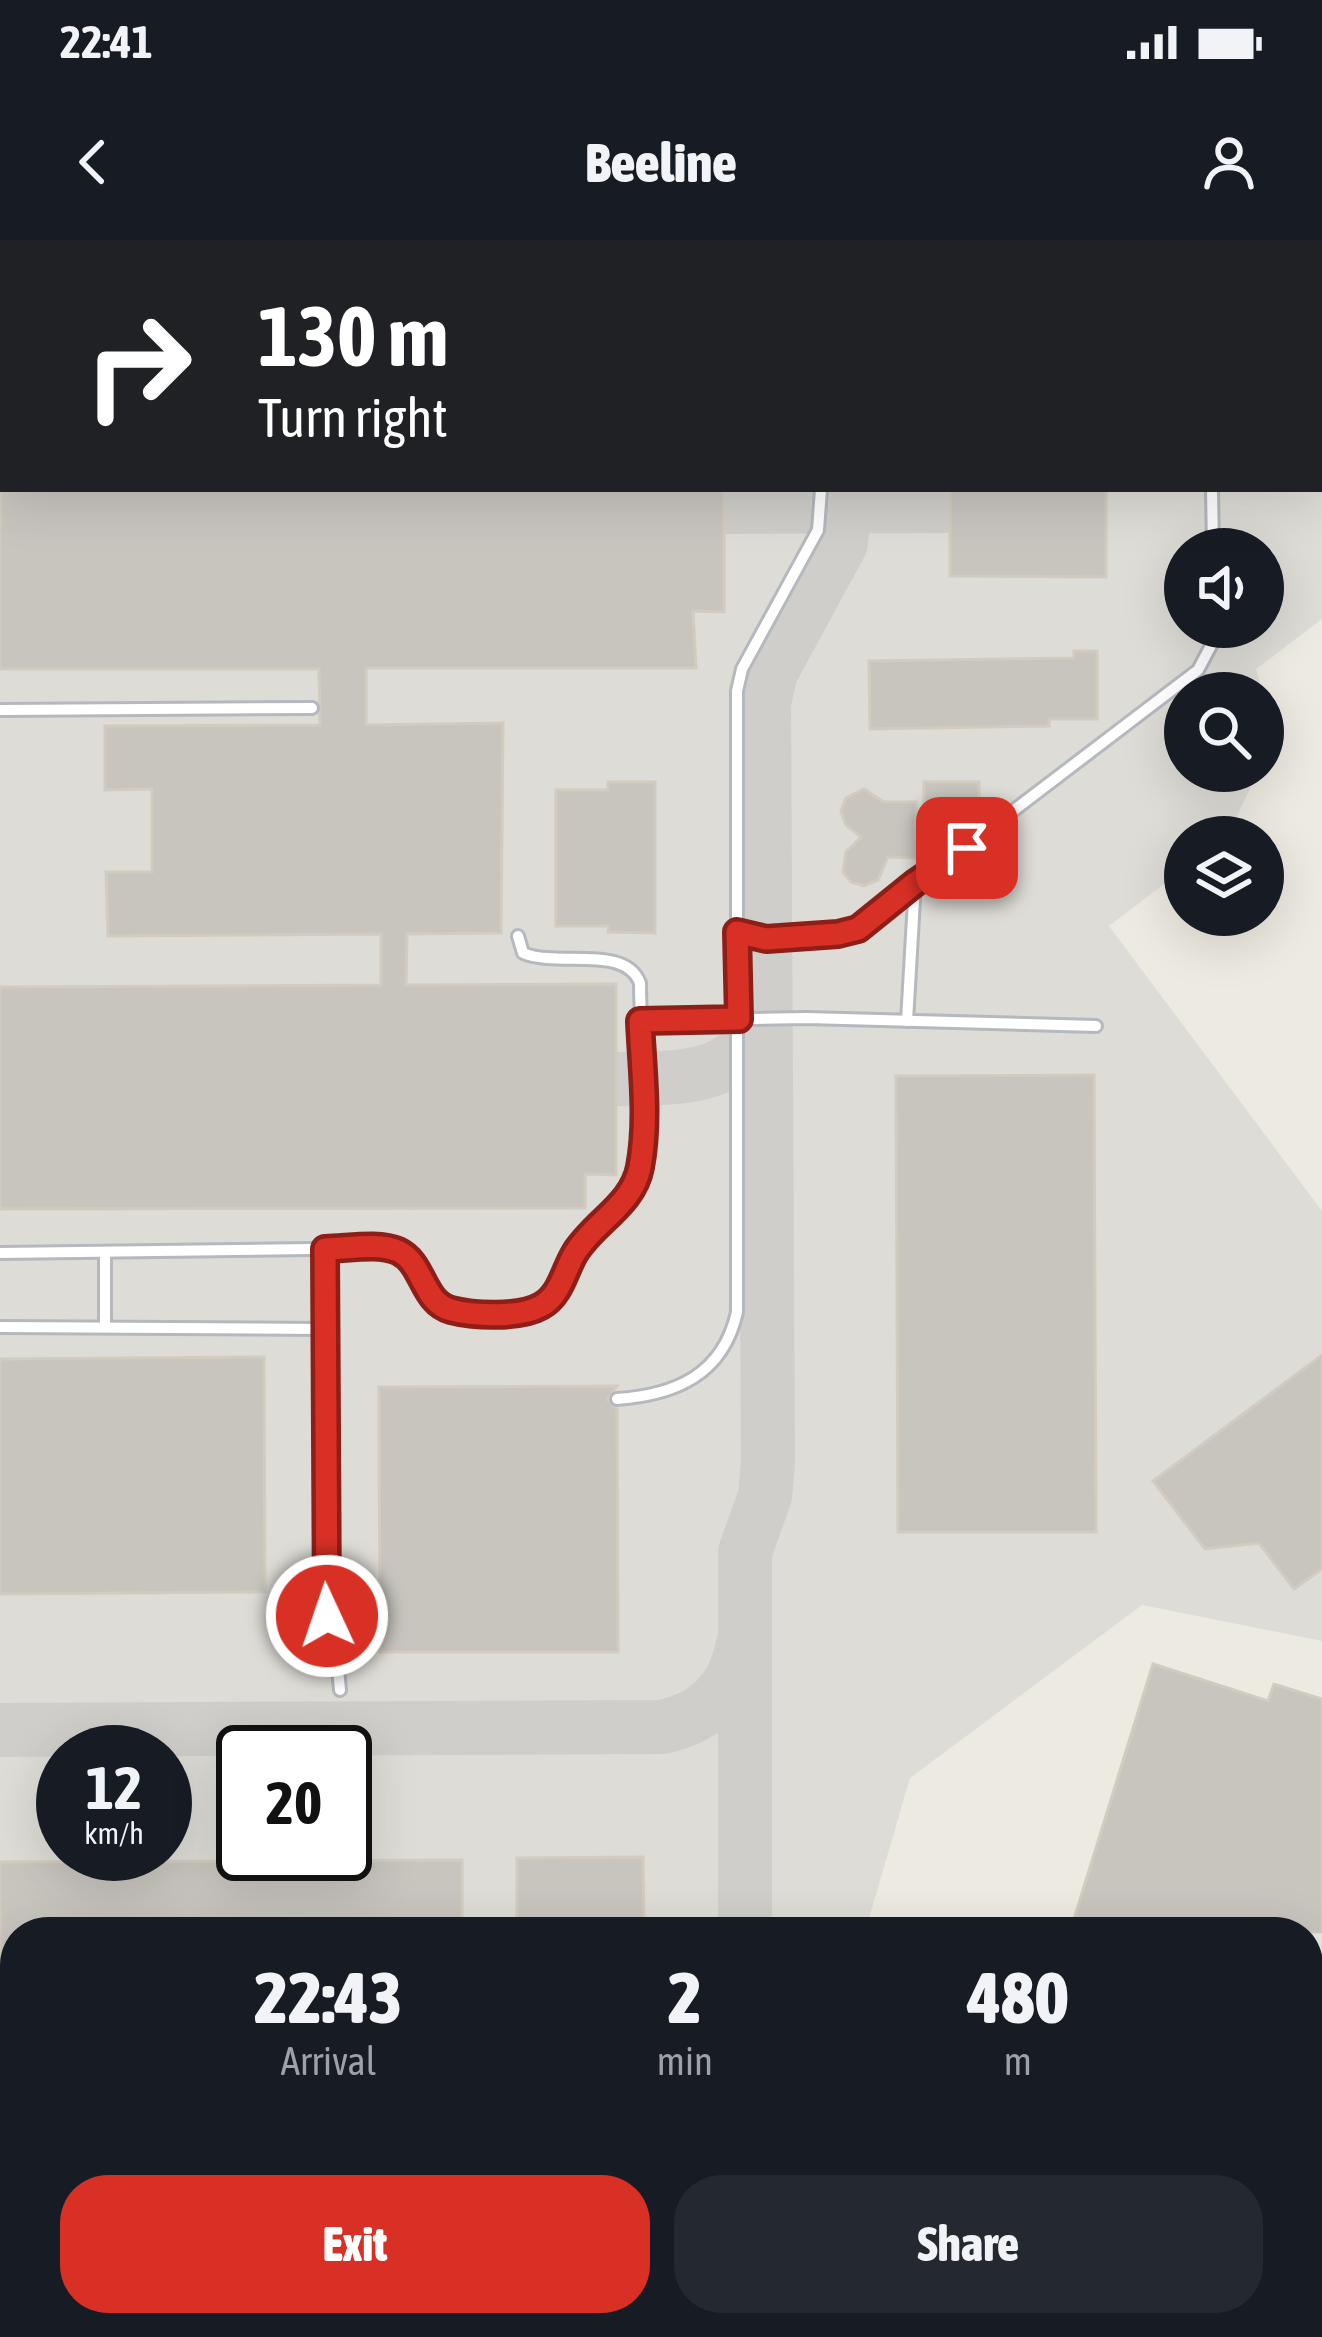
<!DOCTYPE html>
<style>
:root{--surface:#171b24;--page:#242831;--text:#f1f3f6;--muted:#9ea1a6;--accent:#d93025}
body{margin:0;font-family:"Asap Condensed",sans-serif;background:var(--page);color:var(--text);height:100vh;display:flex;flex-direction:column;font-size:45px;white-space:nowrap}
*{box-sizing:border-box;margin:0}
p{font-size:39px;color:var(--muted)}
.icon{flex:none;width:66px;height:66px;fill:none;stroke:currentColor;stroke-width:2;stroke-linecap:round;stroke-linejoin:round}
.map{position:relative;flex:1;overflow:hidden}
.panel{position:absolute;left:0px;top:1677px;width:1323px;height:420px;display:flex;flex-direction:column;background:var(--surface);border-radius:48px 48px 0 0;box-shadow:0 12px 48px #0002}
.panel>*{flex:none}
.guide{position:absolute;left:0px;top:0px;width:1323px;height:252px;box-shadow:0 12px 48px #0002;background:#202124;color:#fff;overflow:hidden}
.tools{position:absolute;left:1164px;top:288px;display:grid;gap:24px}
.tools a{display:grid;place-items:center;width:120px;height:120px;border-radius:50%;background:var(--surface);box-shadow:0 12px 48px #0002;font-size:60px}
.speed{position:absolute;left:36px;top:1485px;display:flex;gap:24px;font-size:60px;font-weight:700;text-align:center}
.speed>*{display:grid;place-content:center;width:156px;height:156px;border-radius:50%;background:var(--surface);box-shadow:0 12px 48px #0002;line-height:1}
.speed small{font-size:30px;font-weight:400}
.speed .limit{border:6px solid #111;border-radius:18px;background:#fff;color:#111}
.pin{position:absolute;display:grid;place-items:center;width:102px;height:102px;color:#fff;margin:-51px;border-radius:24px;box-shadow:0 6px 18px #0006}
.me{position:absolute;width:132px;margin:-66px;rotate:357deg;stroke-linejoin:round;filter:drop-shadow(0 0 9px #0008)}
.turn{display:flex;align-items:center;gap:42px;height:252px;padding:0 60px;font-size:54px}
.turn .icon{width:156px;height:156px;stroke-width:2.5}
.turn b{display:block;font-size:84px;line-height:102px}
.eta{display:flex;justify-content:space-evenly;align-items:center;height:204px;text-align:center}
.eta b{font-size:72px;font-weight:800;line-height:84px}
.primary-button{display:flex;gap:24px;margin-top:auto;padding:24px 60px}
.primary-button a{flex:1;height:138px;border-radius:48px;background:var(--accent);color:#fff;font-size:48px;font-weight:800;line-height:138px;text-align:center}
.primary-button a+a{background:var(--page);color:var(--text)}
.status{display:flex;justify-content:space-between;align-items:center;height:84px;padding:0 60px;background:var(--surface);direction:ltr}
.status svg{height:33px;fill:currentColor}
header{display:flex;justify-content:space-between;align-items:center;height:156px;padding:0 60px;background:var(--surface);font-size:54px;font-weight:800}
.map>svg:first-child{display:block}
.industrial{fill:#dedcd6;fill-rule:evenodd}
.lines{fill:none;stroke-linecap:round;stroke-linejoin:round}
.taxiway{stroke:#cfceca;stroke-width:54}
.building{fill:#c8c5bf;stroke:#d2ccc0;stroke-width:3}
.lane-casing{stroke:#b5b8bc;stroke-width:16}
.lane{stroke:#fff;stroke-width:10}
.route-casing{stroke:#8d1f18;stroke-width:30}
.route{stroke:#d93025;stroke-width:21}
</style>
<div class="status"><b>22:41</b><svg viewBox="0 0 49 12"><path d="M0 12V9h3v3zM5 12V6h3v6zM10 12V3h3v9zM15 12V0h3v12zM26 1h20v11H26zM47 4h2v5h-2z"/></svg></div>
<header><svg class="icon" aria-label="back" viewBox="0 0 24 24"><path d="M15 5l-7 7 7 7"/></svg>Beeline<svg class="icon" aria-label="person" viewBox="0 0 24 24"><circle cx="12" cy="8" r="4"/><path d="M4 21q1-7 8-7t8 7"/></svg></header>
<div class="map">
<svg width="1322" height="2097" viewBox="0 0 1322 2097">
<rect width="100%" height="100%" fill="#edeae2"/>
<path class="industrial" d="M0,0h1322v379l-66,50 7,24h-78v78h73l-30,65 -43,1v31l-76,58 213,285v430l-180,-36 -232,173 -45,154h-850v390h544l-22,15h-537zM3,3h1317v246h-1317zM1185,309h78v78h-78zM63,1512h102v102h-102zM243,1512h102v102h-102z"/>
<g class="lines">
<g class="taxiway">
<polyline points="844,0 844,3"/>
<polyline points="724,267 950,266"/>
<path d="M616,839c65,-1 136,4 149,-79"/>
<path d="M0,1490l662,-3c43,-9 72,-35 80,-79"/>
<polyline points="745,1692 745,1312 765,1256 768,1222 764,463 771,432 841,303 846,249"/>
<polyline points="1202,2082 1249,2097"/>
<polyline points="834,2097 839,2082"/>
<polyline points="1069,2097 1083,2082"/>
<polyline points="1292,2097 1322,2083"/>
</g>
</g>
<g class="building">
<polygon points="0,249 724,249 724,372 693,371 696,428 366,428 366,485 503,483 501,693 407,694 406,745 616,744 616,935 585,934 585,968 0,969 0,747 381,745 381,694 108,696 106,632 152,632 152,549 105,550 105,486 320,485 319,429 0,429"/>
<polygon points="950,249 1106,249 1106,337 950,336"/>
<polygon points="1074,411 1097,411 1097,479 1049,479 1049,486 870,489 869,421 1074,418"/>
<polygon points="608,542 655,542 655,693 608,692 609,686 556,686 556,550 608,550"/>
<polygon points="924,542 979,542 979,571 924,570"/>
<polygon points="864,549 884,562 916,562 916,618 888,617 878,640 864,646 851,642 843,632 846,612 861,597 846,585 841,571 846,558"/>
<polygon points="1094,835 1096,1292 898,1292 896,836"/>
<polygon points="1322,1115 1322,1329 1294,1349 1259,1303 1205,1309 1153,1241"/>
<polygon points="264,1117 265,1352 0,1354 0,1119"/>
<polygon points="617,1146 607,1159 617,1169 618,1412 380,1412 379,1147"/>
<polygon points="1153,1424 1268,1461 1274,1444 1322,1459 1322,1692 1070,1692"/>
<polygon points="643,1617 644,1692 517,1692 517,1618"/>
<polygon points="462,1620 462,1692 15,1692 15,1863 0,1863 0,1622"/>
<polygon points="0,1915 15,1915 15,2082 402,2082 402,2097 0,2097"/>
</g>
<g class="lines">
<g class="lane-casing">
<g id="lane">
<polyline points="1209,0 1209,3"/>
<polyline points="820,3 820,0"/>
<polyline points="0,117 3,117"/>
<polyline points="1212,249 1213,309"/>
<polyline points="0,470 312,468"/>
<path d="M737,692c39,10 82,8 121,-3l340,-259 16,-30v-13"/>
<polyline points="640,781 807,778 1096,786"/>
<polyline points="907,781 915,643"/>
<polyline points="325,1009 324,1352 336,1408 340,1450"/>
<polyline points="105,1012 105,1086"/>
<path d="M0,1013l388,-5c37,11 31,54 62,62 23,6 69,8 91,-4 20,-11 23,-35 34,-53 19,-32 58,-48 65,-86 11,-59 0,-125 0,-184 -15,-39 -82,-15 -117,-30l-5,-17"/>
<polyline points="0,1087 323,1089"/>
<path d="M617,1159c58,-4 106,-24 120,-87v-621l5,-22 76,-139 3,-41"/>
</g>
</g>
<use href="#lane" class="lane"/>
</g>
<g class="lines">
<g class="route-casing">
<path id="route" d="M327,1376l-2,-367c21,0 53,-7 73,2 26,12 24,51 53,59 23,6 69,8 90,-4 20,-11 23,-35 34,-53 19,-31 58,-48 65,-86 9,-47 2,-99 0,-146l99,-2 -2,-87 29,7 72,-5 20,-5 57,-46 52,-35"/>
</g>
<use href="#route" class="route"/>
</g>
</svg>
<div class="tools">
<a><svg class="icon" aria-label="sound" viewBox="0 0 24 24"><path d="M4 9h4l5-4v14l-5-4H4zM17 9q2 3 0 6"/></svg></a>
<a><svg class="icon" aria-label="search" viewBox="0 0 24 24"><circle cx="10" cy="10" r="6"/><path d="M15 15l6 6"/></svg></a>
<a><svg class="icon" aria-label="layers" viewBox="0 0 24 24"><path d="M12 4l9 5-9 5-9-5zM3 14l9 5 9-5"/></svg></a>
</div>
<div class="speed"><div>12<small>km/h</small></div><div class="limit">20</div></div>
<div class="pin" style="left:967px;top:608px;background:#d93025"><svg class="icon" aria-label="arrive" viewBox="0 0 24 24"><path d="M6 21V4h12l-3 4 3 4H6"/></svg></div>
<svg class="me" style="left:327px;top:1376px" viewBox="-20 -20 40 40"><circle r="17" fill="#d93025" stroke="#fff" stroke-width="3"/><path d="M0-11L8 9 0 5-8 9z" fill="#fff"/></svg>
<div class="guide">
<div class="turn"><svg class="icon" aria-label="right" viewBox="0 0 24 24"><path d="M7 20v-9h11M14 6l5 5-5 5"/></svg><div><b>130 m</b>Turn right</div></div>
</div>
<section class="panel">
<div class="eta">
<div><b>22:43</b><p>Arrival</p></div>
<div><b>2</b><p>min</p></div>
<div><b>480</b><p>m</p></div>
</div>
<div class="primary-button"><a>Exit</a><a>Share</a></div>
</section>
</div>
